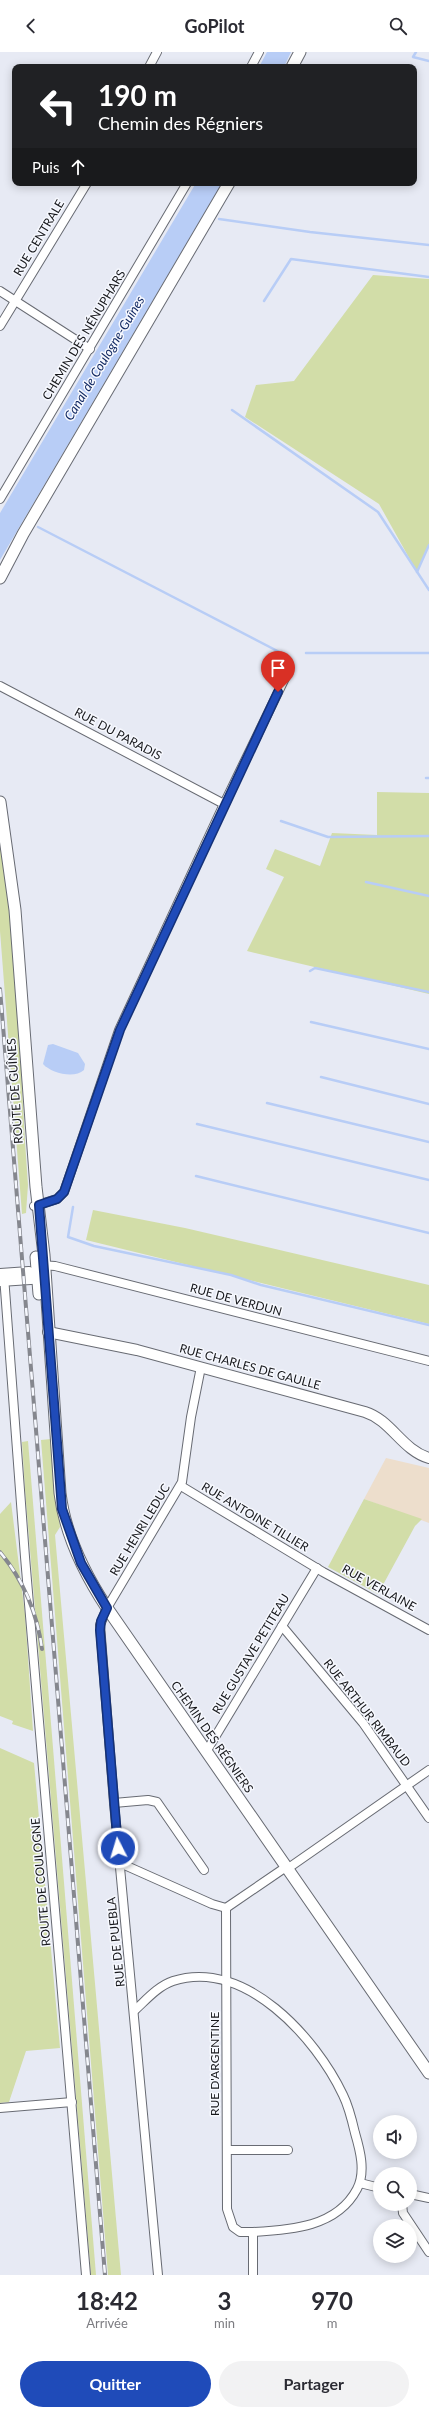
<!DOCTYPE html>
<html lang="fr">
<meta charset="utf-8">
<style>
:root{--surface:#fff;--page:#f2f2f3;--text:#2b2b33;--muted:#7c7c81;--accent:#1f4bb9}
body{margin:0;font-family:Lato,sans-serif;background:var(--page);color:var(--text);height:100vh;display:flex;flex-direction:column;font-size:15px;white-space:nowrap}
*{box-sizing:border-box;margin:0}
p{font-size:13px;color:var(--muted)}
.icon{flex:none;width:22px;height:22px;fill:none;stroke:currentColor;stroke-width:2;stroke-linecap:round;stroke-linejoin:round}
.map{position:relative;height:2223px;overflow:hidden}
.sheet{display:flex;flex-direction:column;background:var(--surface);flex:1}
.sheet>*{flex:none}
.hud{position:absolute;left:12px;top:12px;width:405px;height:122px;border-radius:8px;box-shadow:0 2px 10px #0003;background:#202124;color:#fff;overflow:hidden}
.tools{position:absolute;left:373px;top:2063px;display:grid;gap:8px}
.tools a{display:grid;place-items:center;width:44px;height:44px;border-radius:50%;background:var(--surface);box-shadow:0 2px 10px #0003;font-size:20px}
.pin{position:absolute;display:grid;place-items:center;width:34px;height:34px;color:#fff;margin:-41px -17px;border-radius:50% 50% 50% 0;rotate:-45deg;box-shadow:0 0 4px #0007}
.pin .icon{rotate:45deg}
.me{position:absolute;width:44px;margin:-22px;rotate:355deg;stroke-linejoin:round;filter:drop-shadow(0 0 3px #0008)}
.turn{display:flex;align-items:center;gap:14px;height:84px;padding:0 20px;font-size:18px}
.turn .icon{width:52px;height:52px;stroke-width:2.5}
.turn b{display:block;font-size:28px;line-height:34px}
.then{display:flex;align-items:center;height:38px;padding:0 20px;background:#0003;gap:8px;font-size:15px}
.eta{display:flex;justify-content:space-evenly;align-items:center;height:68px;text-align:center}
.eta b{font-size:24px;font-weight:700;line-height:28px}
.cta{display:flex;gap:8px;margin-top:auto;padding:8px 20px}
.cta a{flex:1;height:46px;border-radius:24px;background:var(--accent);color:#fff;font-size:16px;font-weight:700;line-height:46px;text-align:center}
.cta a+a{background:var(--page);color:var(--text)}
header{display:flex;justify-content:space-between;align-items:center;height:52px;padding:0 20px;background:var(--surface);font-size:18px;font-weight:700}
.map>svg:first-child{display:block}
.education{fill:#eddecc}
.green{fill:#d2dda8}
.water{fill:#b8cdf6}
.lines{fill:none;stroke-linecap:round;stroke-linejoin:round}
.stream{stroke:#b8cdf6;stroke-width:2.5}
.minor-casing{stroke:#686b73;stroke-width:10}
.tertiary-casing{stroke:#686b73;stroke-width:12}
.secondary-casing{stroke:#686b73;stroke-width:13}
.minor{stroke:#fff;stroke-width:8}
.tertiary{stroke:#fff;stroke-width:10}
.secondary{stroke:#fff;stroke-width:11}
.rail-casing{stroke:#85878e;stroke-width:4}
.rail{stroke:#f6f8fe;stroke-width:2.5;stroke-dasharray:8;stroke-linecap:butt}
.route-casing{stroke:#143178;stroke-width:10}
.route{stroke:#1f4bb9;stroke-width:7}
.labels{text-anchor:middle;stroke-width:3;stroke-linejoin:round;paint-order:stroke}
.street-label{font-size:12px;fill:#16171b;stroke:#f6f8fe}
.water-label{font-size:13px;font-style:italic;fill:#112963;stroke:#f6f8fe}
</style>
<header><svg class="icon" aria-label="back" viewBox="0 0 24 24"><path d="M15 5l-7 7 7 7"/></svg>GoPilot<svg class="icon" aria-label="search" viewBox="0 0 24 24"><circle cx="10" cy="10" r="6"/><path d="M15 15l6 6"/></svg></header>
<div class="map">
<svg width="429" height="2223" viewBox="0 0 429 2223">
<rect width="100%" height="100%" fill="#e7eaf4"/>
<polygon class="education" points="386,1406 429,1416 429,1471 364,1447"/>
<g class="green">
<polygon points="373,223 429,227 429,493 417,520 379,452 245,365 256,333 294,329"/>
<polygon points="377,740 429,741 429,942 247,899 284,825 266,817 275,797 320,814 332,781 377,783"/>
<path d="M0,777c19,118 19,238 28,356l-2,28 -4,1 -22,-283z"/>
<polygon points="93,1158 185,1176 429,1233 429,1272 86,1188"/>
<polygon points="51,1387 60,1475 55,1483 121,2223 108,2223 41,1388"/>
<polygon points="28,1389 96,2223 91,2223 25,1438 22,1390"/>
<polygon points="364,1447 422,1467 415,1474 378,1542 328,1515"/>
<polygon points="11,1450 25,1562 33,1679 12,1672 13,1669 0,1664 0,1462"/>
<polygon points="0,1696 34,1711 60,1996 26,1999 9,2050 0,2051"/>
</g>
<g class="water">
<polygon points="267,0 291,0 284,15 259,15"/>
<polygon points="196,131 222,131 0,508 0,461"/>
<path d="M53,992l25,9 7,11 -1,6c-10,9 -33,3 -41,-6l5,-19z"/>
</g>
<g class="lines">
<g class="stream">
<polyline points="416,0 413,5 429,9"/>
<polyline points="219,167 310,180 429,193"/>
<polyline points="264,249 291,207 429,225"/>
<polyline points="232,358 378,460 429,538"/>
<polyline points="38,475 289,605"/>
<polyline points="417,520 429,493"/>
<polyline points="306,601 429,601"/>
<polyline points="426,726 429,726"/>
<polyline points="281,769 328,785 429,784"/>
<polyline points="366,830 429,844"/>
<polyline points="310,919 315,916 429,940"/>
<polyline points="311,970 429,997"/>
<polyline points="321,1025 429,1052"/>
<polyline points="267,1051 429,1090"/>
<polyline points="197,1072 429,1128"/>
<polyline points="196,1124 429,1181"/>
<polyline points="73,1155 68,1185 94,1194 231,1223 261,1233 429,1273"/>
</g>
<g class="minor-casing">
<g id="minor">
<polyline points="149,15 157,0"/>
<polyline points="251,15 259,0"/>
<polyline points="0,239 90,297"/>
<polyline points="0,274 87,131"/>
<polyline points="0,447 187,131"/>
<polyline points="0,634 224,752"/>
<polyline points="34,1154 57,1147 64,1140 119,978 224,752 285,626"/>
<polyline points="40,1213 55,1214 429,1309"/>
<polyline points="4,1224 25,1505 86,2223"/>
<polyline points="181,1434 323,1520 429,1578"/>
<polyline points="282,1574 363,1671 429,1766"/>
<polyline points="206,1700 317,1516"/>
<polyline points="114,1751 148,1748 157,1750 204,1818"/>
<polyline points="120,1811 212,1852 226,1856"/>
<polyline points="287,1817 429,1718"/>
<polyline points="226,1856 227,2157 233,2175 240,2180 253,2180 253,2223"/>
<polyline points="226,1856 286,1815"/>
<path d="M135,1958c11,-10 23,-24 38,-29 72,-23 143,57 170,114 6,12 9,25 12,38 5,17 11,39 2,56 -20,38 -66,41 -104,43"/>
<polyline points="0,2056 72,2050"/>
<polyline points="227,2098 288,2098"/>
<polyline points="360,2131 380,2136"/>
<polyline points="410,2142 429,2146"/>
<polyline points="402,2152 403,2161 429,2200"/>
<polyline points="158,2223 114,1751 100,1573 107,1556 182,1430 191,1365 201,1315"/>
</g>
</g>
<g class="tertiary-casing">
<g id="tertiary">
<polyline points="0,1222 29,1220"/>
<polyline points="0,1229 46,1226"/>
<path d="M48,1280l89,18 228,62c26,8 37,38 64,46"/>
</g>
</g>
<g class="secondary-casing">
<g id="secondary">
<polyline points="292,15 300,0"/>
<polyline points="0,526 23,482 229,131"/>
<path d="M0,750l15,108 21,277 8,68 16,238c5,42 24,80 47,115l322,465"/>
<polyline points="36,1205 39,1242"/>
</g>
</g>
<use href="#minor" class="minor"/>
<use href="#tertiary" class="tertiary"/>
<use href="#secondary" class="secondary"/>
<g class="rail-casing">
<g id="rail">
<polyline points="0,937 105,2223"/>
<path d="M0,1500c24,29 37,60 42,97"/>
</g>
</g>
<use href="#rail" class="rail"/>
</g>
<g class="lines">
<g class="route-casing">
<polyline id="route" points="118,1796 100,1578 101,1569 107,1556 81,1511 62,1457 39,1153 57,1147 64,1140 120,978 278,640"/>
</g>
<use href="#route" class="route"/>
</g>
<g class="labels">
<g class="street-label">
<text transform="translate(39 186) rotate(-59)" y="4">RUE CENTRALE</text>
<text transform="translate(84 283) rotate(-59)" y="4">CHEMIN DES NÉNUPHARS</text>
<text transform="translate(118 682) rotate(28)" y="4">RUE DU PARADIS</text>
<text transform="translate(15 1039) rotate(-94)" y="4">ROUTE DE GUÎNES</text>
<text transform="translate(236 1248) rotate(15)" y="4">RUE DE VERDUN</text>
<text transform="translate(250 1315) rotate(15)" y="4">RUE CHARLES DE GAULLE</text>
<text transform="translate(255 1465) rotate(31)" y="4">RUE ANTOINE TILLIER</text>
<text transform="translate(140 1478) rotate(-59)" y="4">RUE HENRI LEDUC</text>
<text transform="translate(379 1536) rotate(29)" y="4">RUE VERLAINE</text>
<text transform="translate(251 1602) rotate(-59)" y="4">RUE GUSTAVE PETITEAU</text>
<text transform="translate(367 1661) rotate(52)" y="4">RUE ARTHUR RIMBAUD</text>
<text transform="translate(212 1685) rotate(55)" y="4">CHEMIN DES RÉGNIERS</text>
<text transform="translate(41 1830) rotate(-95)" y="4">ROUTE DE COULOGNE</text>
<text transform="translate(116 1890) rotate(-96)" y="4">RUE DE PUEBLA</text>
<text transform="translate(215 2012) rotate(-90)" y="4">RUE D'ARGENTINE</text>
</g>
<g class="water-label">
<text transform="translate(104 306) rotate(-59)" y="5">Canal de Coulogne-Guînes</text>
</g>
</g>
</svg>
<div class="tools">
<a><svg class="icon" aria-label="sound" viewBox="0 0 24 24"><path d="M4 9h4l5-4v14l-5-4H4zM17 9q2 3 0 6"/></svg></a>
<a><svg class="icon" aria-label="search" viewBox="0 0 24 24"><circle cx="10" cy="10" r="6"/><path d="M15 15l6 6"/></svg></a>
<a><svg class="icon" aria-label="layers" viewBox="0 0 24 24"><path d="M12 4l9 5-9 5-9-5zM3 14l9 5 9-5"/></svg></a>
</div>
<div class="pin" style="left:278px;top:640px;background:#d93025"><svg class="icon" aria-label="arrive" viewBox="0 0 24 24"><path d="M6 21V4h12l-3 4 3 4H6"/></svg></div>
<svg class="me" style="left:118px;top:1796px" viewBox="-20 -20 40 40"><circle r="17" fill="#1f4bb9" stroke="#fff" stroke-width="3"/><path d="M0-11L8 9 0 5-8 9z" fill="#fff"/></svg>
<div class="hud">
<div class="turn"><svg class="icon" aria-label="left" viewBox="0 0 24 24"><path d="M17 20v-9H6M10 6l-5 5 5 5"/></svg><div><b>190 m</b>Chemin des Régniers</div></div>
<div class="then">Puis<svg class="icon" aria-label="ahead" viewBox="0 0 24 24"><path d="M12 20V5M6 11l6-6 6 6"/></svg></div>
</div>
</div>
<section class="sheet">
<div class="eta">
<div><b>18:42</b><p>Arrivée</p></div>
<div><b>3</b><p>min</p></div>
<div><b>970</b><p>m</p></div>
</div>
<div class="cta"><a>Quitter</a><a>Partager</a></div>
</section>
